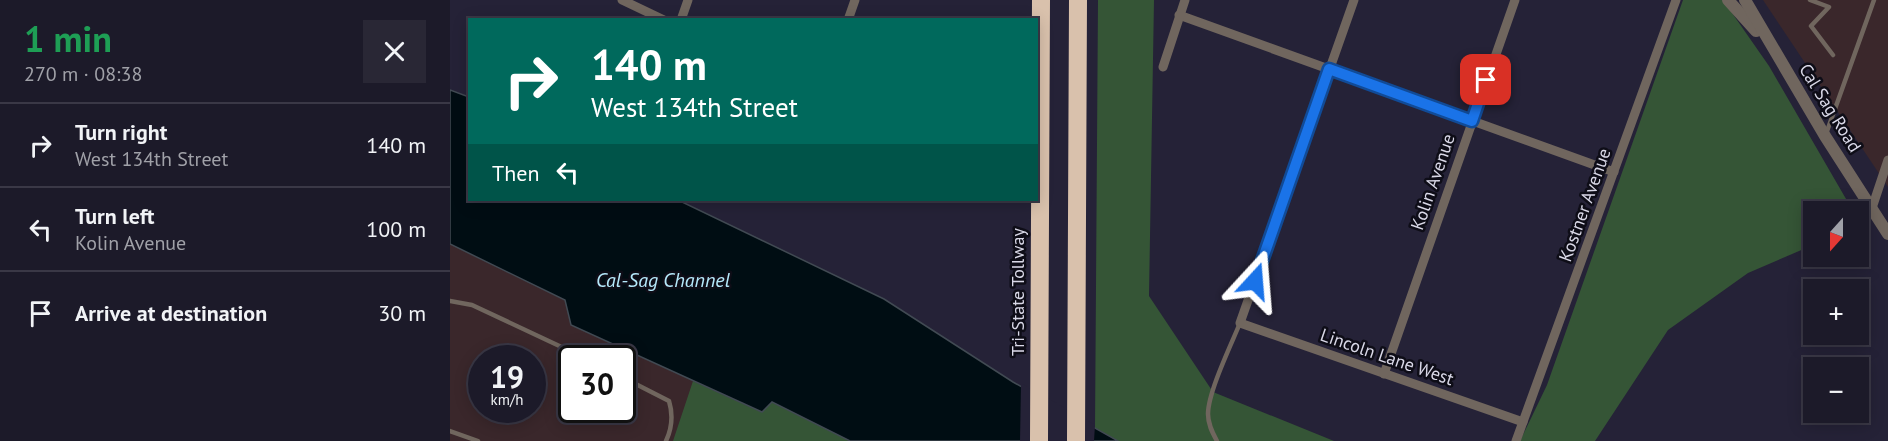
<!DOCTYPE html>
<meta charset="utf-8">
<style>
:root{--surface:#1c1a29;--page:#292735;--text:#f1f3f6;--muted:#a0a1a8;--line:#3a3846}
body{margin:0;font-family:"PT Sans",sans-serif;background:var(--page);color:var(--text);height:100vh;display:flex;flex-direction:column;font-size:22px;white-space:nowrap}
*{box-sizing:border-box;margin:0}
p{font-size:20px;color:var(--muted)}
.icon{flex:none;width:33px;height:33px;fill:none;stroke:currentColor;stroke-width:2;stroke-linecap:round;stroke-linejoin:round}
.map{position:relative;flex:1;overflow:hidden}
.drawer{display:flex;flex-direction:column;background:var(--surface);width:450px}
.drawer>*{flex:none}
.banner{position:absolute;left:18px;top:18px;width:570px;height:183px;border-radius:0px;box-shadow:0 3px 15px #0003,0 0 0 2px var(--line);background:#00695c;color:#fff;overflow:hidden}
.needle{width:39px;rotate:201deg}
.tools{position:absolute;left:1353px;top:201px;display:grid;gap:12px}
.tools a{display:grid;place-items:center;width:66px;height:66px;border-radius:0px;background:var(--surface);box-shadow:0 3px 15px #0003,0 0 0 2px var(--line);font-size:30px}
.speed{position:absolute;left:18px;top:345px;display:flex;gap:12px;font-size:30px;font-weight:700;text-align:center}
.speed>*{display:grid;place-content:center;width:78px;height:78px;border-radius:50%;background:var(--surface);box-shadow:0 3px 15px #0003,0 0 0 2px var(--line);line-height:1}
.speed small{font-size:15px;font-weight:400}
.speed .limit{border:3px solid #111;border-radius:9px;background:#fff;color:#111}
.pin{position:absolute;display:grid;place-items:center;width:51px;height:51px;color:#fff;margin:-26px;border-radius:12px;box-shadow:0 3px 9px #0006}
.me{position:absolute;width:66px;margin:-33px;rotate:19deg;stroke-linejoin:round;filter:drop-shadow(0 0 4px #0008)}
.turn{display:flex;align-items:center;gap:21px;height:126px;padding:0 24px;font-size:27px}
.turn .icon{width:78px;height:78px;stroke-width:2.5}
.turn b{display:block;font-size:42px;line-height:51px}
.then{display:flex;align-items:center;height:57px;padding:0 24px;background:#0003;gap:12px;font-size:22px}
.round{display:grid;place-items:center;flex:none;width:63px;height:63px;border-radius:0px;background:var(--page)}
.overview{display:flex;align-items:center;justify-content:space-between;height:102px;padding:0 24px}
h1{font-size:36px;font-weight:700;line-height:45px;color:#1e9e55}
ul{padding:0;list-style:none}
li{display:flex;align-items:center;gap:18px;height:84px;padding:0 24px;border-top:2px solid var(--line)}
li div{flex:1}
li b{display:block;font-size:22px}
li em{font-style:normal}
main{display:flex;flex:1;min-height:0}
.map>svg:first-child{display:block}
.industrial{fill:#3a272b;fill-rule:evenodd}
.green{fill:#355536}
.water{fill:#000d13;stroke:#414a53;stroke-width:1.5}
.pier{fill:#252237}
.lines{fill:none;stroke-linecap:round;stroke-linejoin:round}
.service{stroke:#70665e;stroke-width:4.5}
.minor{stroke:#70665e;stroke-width:9}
.tertiary{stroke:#70665e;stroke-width:12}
.motorway{stroke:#d9c1ac;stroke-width:18}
.route-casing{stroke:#114b97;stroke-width:15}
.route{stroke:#1a73e8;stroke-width:10}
.labels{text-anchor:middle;stroke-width:5;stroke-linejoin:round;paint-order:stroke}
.street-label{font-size:18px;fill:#d9d8e7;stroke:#0e0d17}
.water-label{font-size:20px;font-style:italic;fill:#b6e9fb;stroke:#0e0d17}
</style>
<main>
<section class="drawer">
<div class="overview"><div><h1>1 min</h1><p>270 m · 08:38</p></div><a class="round"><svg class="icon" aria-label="close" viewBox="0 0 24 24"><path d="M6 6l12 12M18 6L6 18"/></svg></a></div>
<ul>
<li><svg class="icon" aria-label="right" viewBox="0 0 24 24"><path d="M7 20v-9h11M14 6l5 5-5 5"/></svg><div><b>Turn right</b><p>West 134th Street</p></div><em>140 m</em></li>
<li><svg class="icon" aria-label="left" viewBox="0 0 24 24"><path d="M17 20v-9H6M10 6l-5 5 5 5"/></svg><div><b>Turn left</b><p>Kolin Avenue</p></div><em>100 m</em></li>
<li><svg class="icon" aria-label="arrive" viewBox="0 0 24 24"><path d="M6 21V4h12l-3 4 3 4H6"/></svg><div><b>Arrive at destination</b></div><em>30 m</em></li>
</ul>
</section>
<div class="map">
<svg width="1438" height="441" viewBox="0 0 1438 441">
<rect width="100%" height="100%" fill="#252237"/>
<g class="industrial">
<polygon points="1313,0 1438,0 1438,187"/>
<path d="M0,244l116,56 5,25 190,87 10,-10 79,39h-400zM32,358h50v52h-50zM122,358h50v52h-50z"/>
</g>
<g class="green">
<polygon points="648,0 704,0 699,296 763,392 884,441 668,441 645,428"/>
<polygon points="1233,0 1273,0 1319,66 1403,211 1364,212 1363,245 1298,273 1218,330 1145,441 1070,441 1097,385"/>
<polygon points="243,381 311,412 321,402 400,441 223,441"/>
</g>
<polygon class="water" points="0,90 19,97 20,200 228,200 434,299 563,382 668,441 400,441 322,402 312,412 121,325 115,300 0,244"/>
<polygon class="pier" points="571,383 645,425 644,441 570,441"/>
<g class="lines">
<g class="service">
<polyline points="1360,0 1379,7 1361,26 1383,55"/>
<polyline points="1376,134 1424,0"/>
<polyline points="0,301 22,305 135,358"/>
<path d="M172,377l47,24c4,13 3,27 -3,40"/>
<polyline points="0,431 28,441"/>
<path d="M767,441c-5,-9 -9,-17 -9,-27 0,-22 23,-69 32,-91"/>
</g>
<g class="minor">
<polyline points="172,0 214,20"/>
<polyline points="904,0 790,323 1073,422"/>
<polyline points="729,15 1164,172"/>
<polyline points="231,20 238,0"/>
<polyline points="398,20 405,0"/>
<polyline points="713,67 735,0"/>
<polyline points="1422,208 1438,160"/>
<polyline points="934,374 1065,0"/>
<polyline points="1066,441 1226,0"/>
</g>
<g class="tertiary">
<polyline points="1278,0 1306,31"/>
<polyline points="1295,0 1375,136 1438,234"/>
</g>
<g class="motorway">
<polyline points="589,441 591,0"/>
<polyline points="626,441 628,0"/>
</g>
</g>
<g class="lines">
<g class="route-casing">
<polyline id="route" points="805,281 879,69 1022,121 1036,80"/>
</g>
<use href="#route" class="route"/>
</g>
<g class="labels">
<g class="street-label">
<text transform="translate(1380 108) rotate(58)" y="6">Cal Sag Road</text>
<text transform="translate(983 182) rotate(-71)" y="6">Kolin Avenue</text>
<text transform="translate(1135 205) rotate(-70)" y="6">Kostner Avenue</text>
<text transform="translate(568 292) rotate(-90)" y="6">Tri-State Tollway</text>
<text transform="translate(937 357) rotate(19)" y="6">Lincoln Lane West</text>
</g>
<g class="water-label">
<text x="213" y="287">Cal-Sag Channel</text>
</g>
</g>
</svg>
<div class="tools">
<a><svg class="needle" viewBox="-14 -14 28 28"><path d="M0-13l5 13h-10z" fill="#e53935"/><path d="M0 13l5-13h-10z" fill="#a0a1a8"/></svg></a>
<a>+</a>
<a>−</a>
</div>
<div class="speed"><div>19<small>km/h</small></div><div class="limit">30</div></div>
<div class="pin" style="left:1036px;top:80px;background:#d93025"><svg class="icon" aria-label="arrive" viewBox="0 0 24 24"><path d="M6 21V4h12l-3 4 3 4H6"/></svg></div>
<svg class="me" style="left:805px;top:281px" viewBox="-20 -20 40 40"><path d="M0-17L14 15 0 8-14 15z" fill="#1a73e8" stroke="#fff" stroke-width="4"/></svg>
<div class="banner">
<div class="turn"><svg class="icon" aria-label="right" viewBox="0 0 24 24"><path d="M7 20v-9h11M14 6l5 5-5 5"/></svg><div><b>140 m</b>West 134th Street</div></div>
<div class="then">Then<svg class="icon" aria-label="left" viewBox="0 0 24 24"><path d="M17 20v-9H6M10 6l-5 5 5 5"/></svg></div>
</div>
</div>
</main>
